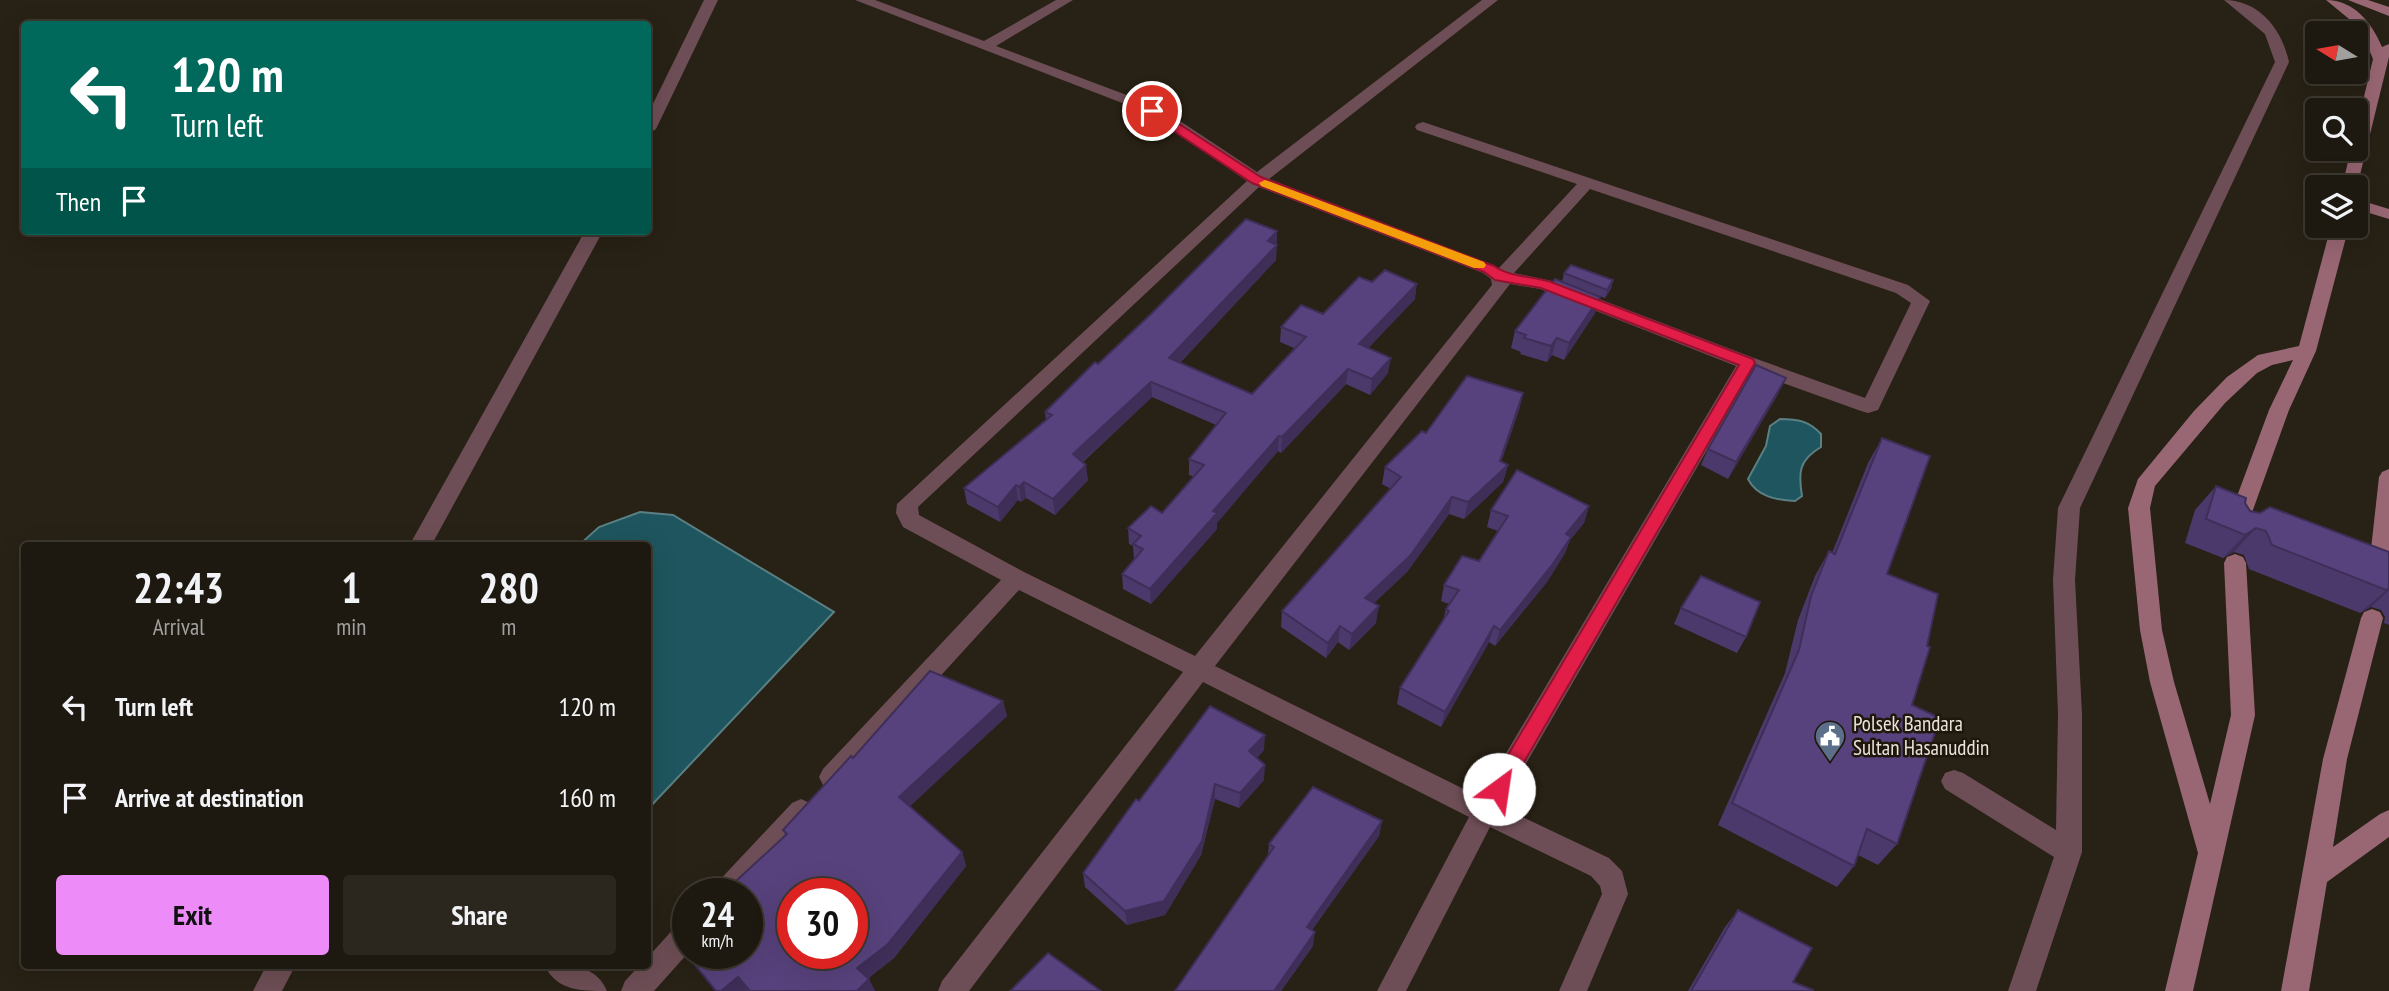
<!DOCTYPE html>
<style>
:root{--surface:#1e1910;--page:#2b261e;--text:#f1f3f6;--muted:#a1a09f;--line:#3c3830;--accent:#ed8cf9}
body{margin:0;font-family:"PT Sans Narrow",sans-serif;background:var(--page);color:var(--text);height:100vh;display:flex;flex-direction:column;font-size:26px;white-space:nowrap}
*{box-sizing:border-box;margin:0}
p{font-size:23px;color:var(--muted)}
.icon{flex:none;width:38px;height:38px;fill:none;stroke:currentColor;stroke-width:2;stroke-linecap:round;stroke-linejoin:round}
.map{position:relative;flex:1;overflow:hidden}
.sheet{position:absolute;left:21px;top:542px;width:630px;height:427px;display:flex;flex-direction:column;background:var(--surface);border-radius:7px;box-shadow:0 7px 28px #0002,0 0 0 2px var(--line)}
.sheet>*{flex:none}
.banner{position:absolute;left:21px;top:21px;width:630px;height:214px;border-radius:7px;box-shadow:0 7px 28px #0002,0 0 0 2px var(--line);background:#00695c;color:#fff;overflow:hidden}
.needle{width:46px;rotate:281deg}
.controls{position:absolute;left:2305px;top:21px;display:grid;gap:14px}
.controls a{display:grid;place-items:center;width:63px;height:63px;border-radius:7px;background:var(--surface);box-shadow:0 7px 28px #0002,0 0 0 2px var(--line);font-size:35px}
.speed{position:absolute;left:672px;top:878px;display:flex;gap:14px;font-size:35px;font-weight:700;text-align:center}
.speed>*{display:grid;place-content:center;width:91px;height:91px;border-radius:50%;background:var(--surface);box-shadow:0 7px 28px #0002,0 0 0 2px var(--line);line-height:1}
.speed small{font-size:18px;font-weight:400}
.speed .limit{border:10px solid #d22;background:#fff;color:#111}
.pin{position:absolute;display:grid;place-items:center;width:60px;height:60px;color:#fff;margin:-30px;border:4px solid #fff;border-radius:50%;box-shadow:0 2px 7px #0007}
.me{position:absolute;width:77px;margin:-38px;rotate:31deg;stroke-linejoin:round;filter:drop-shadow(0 0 5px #0008)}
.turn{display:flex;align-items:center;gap:24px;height:147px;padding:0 35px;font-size:32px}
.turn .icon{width:91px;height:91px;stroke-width:2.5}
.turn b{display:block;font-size:49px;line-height:60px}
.then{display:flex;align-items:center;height:66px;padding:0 35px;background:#0003;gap:14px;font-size:26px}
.eta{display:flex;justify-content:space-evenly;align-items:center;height:119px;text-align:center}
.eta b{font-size:42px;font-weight:700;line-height:49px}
.action{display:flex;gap:14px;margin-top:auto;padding:14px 35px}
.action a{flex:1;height:80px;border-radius:7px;background:var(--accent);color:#111;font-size:28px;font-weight:700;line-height:80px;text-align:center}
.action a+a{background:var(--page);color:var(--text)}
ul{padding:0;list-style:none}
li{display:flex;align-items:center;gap:21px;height:91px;padding:0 35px}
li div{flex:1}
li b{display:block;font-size:26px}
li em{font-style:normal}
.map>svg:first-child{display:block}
.water{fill:#1e555e;stroke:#5b8084;stroke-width:2}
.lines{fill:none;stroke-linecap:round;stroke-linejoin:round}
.street{fill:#6e4e56;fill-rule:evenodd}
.secondary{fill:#986773;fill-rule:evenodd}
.wall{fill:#4c396c}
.shaded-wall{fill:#3e2e58}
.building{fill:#58427d;stroke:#3e2e58;stroke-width:2;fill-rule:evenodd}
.route{fill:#e11d48;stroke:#92132f;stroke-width:2}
.slow{fill:#f59e0b}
.labels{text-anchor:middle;stroke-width:5;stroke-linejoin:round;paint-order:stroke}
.poi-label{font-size:21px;fill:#e8e3db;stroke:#1f170c;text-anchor:start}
</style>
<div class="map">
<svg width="2389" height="991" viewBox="0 0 2389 991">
<rect width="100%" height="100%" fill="#282115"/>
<g class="water">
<path d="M1780,419c18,0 29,2 41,15v13c-22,13 -23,25 -19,49l-7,5c-18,-1 -38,-4 -47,-22l18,-33 4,-20z"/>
<polygon points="640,512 673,515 834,612 648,809 648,546 578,546 599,527"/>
</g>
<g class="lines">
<g class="street">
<polygon points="704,0 718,0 656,129 648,134 648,114"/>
<path d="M855,0h20l109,41 72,-41h17l-77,46 144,54 34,17 83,55 225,-172h16l-229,179 230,89 78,-84 -160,-54 -2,-3 2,-3 6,-2 485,163 22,16 -52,109 -10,3 -7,-2 -109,-39 -251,435 108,51 13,13 6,23 -41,97h-28l43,-97 -2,-8 -9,-10 -101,-49 -84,164h-29l92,-174 -266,-135 -234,309h-31l4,-10 241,-309 -164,-82 -178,195 -9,3 -9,-3 -4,-8 4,-8 178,-189 -98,-53 -7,-14 1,-9 350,-323 -83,-58 -34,-17zM1259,187l224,86 8,6 1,6 -297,371 -171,-84 -105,-57 -1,-8zM1590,189l306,104 15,10 -46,95 -111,-40 -202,-77 -38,-8zM1510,284l30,5 196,77 -256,431 -265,-131z"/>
<path d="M2224,0c35,0 58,29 65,62l-209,446 -5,72 7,134v138l-46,139h-28l46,-134 -109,-68 -4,-8 4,-8 9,-3 9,3 93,57 2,-116 -5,-134 5,-72 217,-446 -10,-28z"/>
<polygon points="585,231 603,231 431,546 409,546"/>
<polygon points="801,799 810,803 814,811 810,819 741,894 711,894 715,885 792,803"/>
<polygon points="688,920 688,953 654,991 621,991 625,981 639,966 648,966 648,957 678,924"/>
<polygon points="266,966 295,966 282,991 253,991"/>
<path d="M545,966c25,0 51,-2 62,25 -25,0 -50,0 -62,-25z"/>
</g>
<g class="secondary">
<path d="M2326,0c28,0 46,23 56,47l7,-3v13l-33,134v-4h-14l9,-38h5v-19l17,-71 -13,-31z"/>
<polygon points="2348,0 2368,0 2389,7 2389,16"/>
<polygon points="2356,199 2389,209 2389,219 2356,209"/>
<polygon points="2331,226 2349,226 2316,351 2289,410 2245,532 2237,534 2229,532 2226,526 2269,410 2293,360 2272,365 2257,373 2225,403 2155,486 2150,508 2162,630 2174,682 2210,804 2231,715 2224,563 2227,557 2235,554 2243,557 2246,563 2255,715 2193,991 2165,991 2198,853 2150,682 2140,630 2128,508 2138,479 2194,411 2227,377 2258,355 2299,346"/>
<polygon points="2389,469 2389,578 2387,582 2379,585 2371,582 2368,576 2379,477 2382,472"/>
<polygon points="2372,609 2380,612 2383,618 2347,759 2333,847 2380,814 2389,810 2389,837 2327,882 2309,991 2281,991 2323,759 2361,618 2364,612"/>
</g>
</g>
<g class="wall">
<polygon points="1277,231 1276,260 1180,363 1252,394 1294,348 1280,342 1281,327 1323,314 1415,299 1368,348 1388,373 1370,395 1346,384 1281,453 1278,451 1217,523 1217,529 1151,604 1123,589 1122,574 1134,559 1133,546 1129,544 1128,528 1162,513 1194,477 1189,475 1189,459 1216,425 1152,397 1083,462 1088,480 1055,515 1026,498 1021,502 1018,500 1000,522 967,504 964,488 1046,420 1045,412 1098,364"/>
<polygon points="1564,273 1613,280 1611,289 1605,298 1564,283 1595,313 1564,360 1552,355 1547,362 1520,354 1521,352 1511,348 1515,331 1562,282"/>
<polygon points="1523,393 1519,410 1501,462 1508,465 1503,482 1464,519 1449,514 1407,572 1374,603 1376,623 1349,650 1338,642 1326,658 1281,627 1282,611 1391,489 1382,484 1385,467 1426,433"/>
<polygon points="1778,394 1728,479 1701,465 1708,449"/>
<polygon points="1882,438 1887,574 1912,705 1897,844 1878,865 1858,855 1854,866 1837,887 1718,825 1785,673 1798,620 1815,576 1829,551 1832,553 1868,463"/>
<polygon points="2216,486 2245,503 2250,511 2389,552 2389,625 2384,623 2385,617 2381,610 2371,607 2360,613 2249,569 2244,555 2234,552 2223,558 2185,543 2195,510"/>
<polygon points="1589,506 1584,523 1570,540 1565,553 1547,582 1495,646 1489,642 1441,727 1397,704 1400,688 1443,620 1446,609 1449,604 1441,601 1444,585 1479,561 1498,531 1487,527 1491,510"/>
<polygon points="1681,608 1746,637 1737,653 1674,624"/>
<polygon points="1003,701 1007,716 909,806 962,852 966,866 894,958 868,978 875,991 747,991 747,990 746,991 715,991 678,944 785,835 783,830 853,758"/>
<polygon points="1264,750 1257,758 1264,780 1239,808 1215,799 1201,855 1165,915 1127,925 1085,887 1083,873 1139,801"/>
<polygon points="1382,821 1379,836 1312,930 1313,946 1281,991 1175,991 1268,856 1269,844"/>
<polygon points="1738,910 1793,982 1813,991 1688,991 1725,927"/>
</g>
<g class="shaded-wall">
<polygon points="1277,231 1276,260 1169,374 1169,358 1268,241"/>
<polygon points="1613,280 1611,289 1605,298 1607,290"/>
<polygon points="1417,284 1415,299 1357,360 1359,344"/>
<polygon points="1600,297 1595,313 1564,360 1569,343"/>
<polygon points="1557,338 1552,355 1547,362 1551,346"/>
<polygon points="1391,358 1388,373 1370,395 1372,379"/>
<polygon points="1348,369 1346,384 1281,453 1282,437"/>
<polygon points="1786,378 1778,394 1728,479 1736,462"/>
<polygon points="1151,382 1152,397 1074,469 1073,454"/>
<polygon points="1523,393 1519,410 1496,476 1508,465 1503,482 1464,519 1468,502 1500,461"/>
<polygon points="1279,436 1278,451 1217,523 1217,529 1151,604 1150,589 1213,511"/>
<polygon points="1086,465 1088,480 1055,515 1053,499"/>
<polygon points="1024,482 1026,498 1021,502 1019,487"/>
<polygon points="1016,485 1018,500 1000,522 998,507"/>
<polygon points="1452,497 1449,514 1407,572 1362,614 1365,598"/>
<polygon points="1589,506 1584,523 1570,540 1565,553 1547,582 1495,646 1500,630 1566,534"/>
<polygon points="2256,528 2234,552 2223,558 2245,535"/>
<polygon points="2389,588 2389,590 2371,607 2360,613"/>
<polygon points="1379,606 1376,623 1349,650 1352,634"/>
<polygon points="1340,626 1338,642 1326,658 1328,643"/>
<polygon points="1494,626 1489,642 1441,727 1445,712"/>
<polygon points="1003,701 1007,716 904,812 899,797"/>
<polygon points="1265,735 1264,750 1248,766 1249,751"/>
<polygon points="1265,765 1264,780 1239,808 1240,793"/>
<polygon points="1215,784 1215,799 1201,855 1165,915 1127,925 1125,911"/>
<polygon points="1382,821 1379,836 1305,940 1307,927"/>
<polygon points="962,852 966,866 894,958 864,982 857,968"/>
<polygon points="1315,932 1313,946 1281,991 1274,991"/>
<polygon points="738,977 747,990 746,991 721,991"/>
<polygon points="869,979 875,991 857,991"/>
</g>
<g class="building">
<polygon points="1246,219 1277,231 1268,241 1277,245 1169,358 1252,394 1306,337 1281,327 1301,305 1323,314 1359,277 1372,282 1385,270 1417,284 1359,344 1391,358 1372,379 1348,369 1282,437 1279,436 1213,511 1217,513 1150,589 1122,574 1143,549 1133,544 1141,536 1128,528 1151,506 1162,513 1204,465 1189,459 1226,413 1151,382 1073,454 1086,465 1053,499 1024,482 1019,487 1016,485 998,507 964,488 1052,415 1045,412 1095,362 1098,364 1151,314"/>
<polygon points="1571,265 1613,280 1607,290 1564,273"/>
<polygon points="1555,279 1600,297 1569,343 1557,338 1551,346 1524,338 1526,335 1515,331"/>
<polygon points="1756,365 1786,378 1736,462 1708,449"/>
<polygon points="1467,376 1523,393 1500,461 1508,465 1468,502 1452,497 1410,556 1365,598 1379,606 1352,634 1340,626 1328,643 1282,611 1401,477 1385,467 1422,431 1426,433"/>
<polygon points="1882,438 1930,456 1887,574 1938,594 1927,646 1930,647 1912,705 1940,718 1897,844 1867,829 1854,866 1732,803 1799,650 1811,596 1829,551 1835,554"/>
<polygon points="1517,470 1589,506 1566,534 1571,537 1552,565 1500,630 1494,626 1445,712 1400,688 1449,611 1446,609 1459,590 1444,585 1462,556 1479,561 1508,516 1491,510"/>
<polygon points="2216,486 2246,498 2245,503 2250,511 2260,513 2270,507 2389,552 2389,588 2386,590 2272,545 2266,531 2256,528 2245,535 2206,519"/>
<polygon points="1701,576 1760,602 1746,637 1681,608"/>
<path d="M930,671l73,30 -104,96 63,55 -74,92 -31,24 12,11 -12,12h-107l-12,-14 -17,14h-5l-38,-47 3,-12 7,-6v28h59v-60h-25l65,-60 -4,-4 68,-74 2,2zM793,894h59v60h-59z"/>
<polygon points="1210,706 1265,735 1249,751 1265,765 1240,793 1215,784 1202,841 1164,901 1125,911 1083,873 1136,799 1139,801"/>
<polygon points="1313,787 1382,821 1307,927 1315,932 1274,991 1175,991 1274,847 1269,844"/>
<polygon points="1738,910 1812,948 1793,982 1813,990 1813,991 1691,991"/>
<polygon points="1048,953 1101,991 1010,991"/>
</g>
<path class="route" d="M1148,109h8l105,68 233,89c15,11 38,10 57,16l202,77 2,4 -250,432 -6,2 -7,-2 -3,-6 3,-7 247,-417 -198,-77 -46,-8 -11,-8 -232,-89 -104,-69z"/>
<polygon class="slow" points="1265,180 1484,262 1486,265 1484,268 1474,268 1261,186 1259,183"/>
<defs>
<g id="civic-pin" transform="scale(1.575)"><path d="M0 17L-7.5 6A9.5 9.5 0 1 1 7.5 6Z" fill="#5c6f8a" stroke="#1f170c"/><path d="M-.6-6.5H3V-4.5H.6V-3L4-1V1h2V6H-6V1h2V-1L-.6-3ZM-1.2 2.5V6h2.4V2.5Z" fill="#fff"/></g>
</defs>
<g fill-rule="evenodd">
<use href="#civic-pin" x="1830" y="736"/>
</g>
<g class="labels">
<g class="poi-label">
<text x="1853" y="731">Polsek Bandara<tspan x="1853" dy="24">Sultan Hasanuddin</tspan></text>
</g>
</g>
</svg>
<div class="controls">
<a><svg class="needle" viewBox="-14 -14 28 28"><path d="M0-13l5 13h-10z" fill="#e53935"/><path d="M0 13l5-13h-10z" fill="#a1a09f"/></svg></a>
<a><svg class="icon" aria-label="search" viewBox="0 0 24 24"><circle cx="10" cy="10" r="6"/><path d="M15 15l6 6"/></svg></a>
<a><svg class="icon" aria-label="layers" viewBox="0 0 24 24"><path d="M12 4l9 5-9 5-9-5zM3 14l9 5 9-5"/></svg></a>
</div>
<div class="speed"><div>24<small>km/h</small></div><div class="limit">30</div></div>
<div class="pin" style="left:1152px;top:111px;background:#d93025"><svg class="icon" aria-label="arrive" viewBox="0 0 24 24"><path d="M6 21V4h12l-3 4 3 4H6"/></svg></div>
<svg class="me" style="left:1499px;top:789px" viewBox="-20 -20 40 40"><circle r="19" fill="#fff"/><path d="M0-13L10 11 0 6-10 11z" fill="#e11d48"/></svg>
<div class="banner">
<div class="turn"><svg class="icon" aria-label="left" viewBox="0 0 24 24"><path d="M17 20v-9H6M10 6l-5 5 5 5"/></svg><div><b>120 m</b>Turn left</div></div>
<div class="then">Then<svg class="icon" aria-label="arrive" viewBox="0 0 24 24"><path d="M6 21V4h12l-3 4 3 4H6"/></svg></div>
</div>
<section class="sheet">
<div class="eta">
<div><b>22:43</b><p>Arrival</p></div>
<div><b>1</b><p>min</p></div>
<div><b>280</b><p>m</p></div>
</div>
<ul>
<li><svg class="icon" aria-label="left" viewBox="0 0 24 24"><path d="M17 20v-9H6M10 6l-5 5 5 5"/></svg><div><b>Turn left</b></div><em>120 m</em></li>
<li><svg class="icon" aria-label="arrive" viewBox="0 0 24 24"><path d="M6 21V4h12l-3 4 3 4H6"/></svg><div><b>Arrive at destination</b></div><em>160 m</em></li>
</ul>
<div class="action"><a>Exit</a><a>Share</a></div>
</section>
</div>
